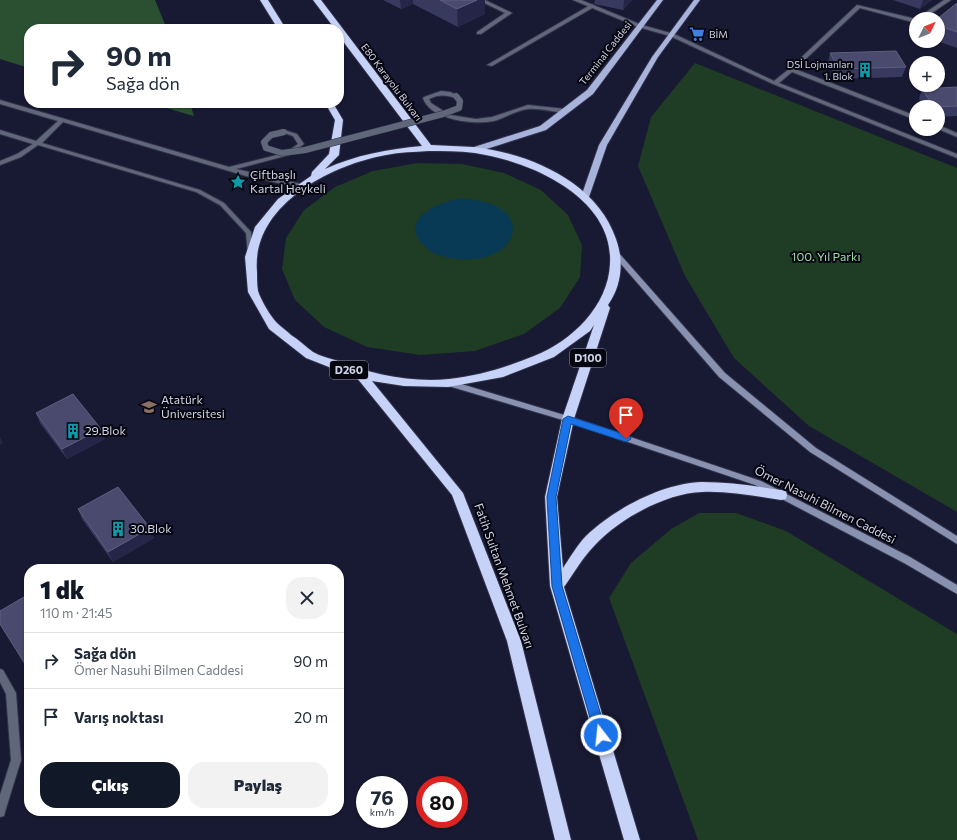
<!DOCTYPE html>
<html lang="tr">
<meta charset="utf-8">
<style>
:root{--surface:#fff;--page:#f2f2f3;--text:#1f2937;--muted:#747a83;--line:#e0e1e3;--accent:#111827}
body{margin:0;font-family:Commissioner,sans-serif;background:var(--page);color:var(--text);height:100vh;display:flex;flex-direction:column;font-size:15px;white-space:nowrap}
*{box-sizing:border-box;margin:0}
p{font-size:13px;color:var(--muted)}
.icon{flex:none;width:22px;height:22px;fill:none;stroke:currentColor;stroke-width:2;stroke-linecap:round;stroke-linejoin:round}
.map{position:relative;flex:1;overflow:hidden}
.panel{position:absolute;left:24px;top:564px;width:320px;height:252px;display:flex;flex-direction:column;background:var(--surface);border-radius:16px;box-shadow:0 1px 3px #0004}
.panel>*{flex:none}
.hud{position:absolute;left:24px;top:24px;width:320px;height:84px;border-radius:16px;box-shadow:0 1px 3px #0004;background:#fff;color:var(--text);overflow:hidden}
.needle{width:26px;rotate:47deg}
.fabs{position:absolute;left:909px;top:12px;display:grid;gap:8px}
.fabs a{display:grid;place-items:center;width:36px;height:36px;border-radius:50%;background:var(--surface);box-shadow:0 1px 3px #0004;font-size:20px}
.speed{position:absolute;left:356px;top:776px;display:flex;gap:8px;font-size:20px;font-weight:700;text-align:center}
.speed>*{display:grid;place-content:center;width:52px;height:52px;border-radius:50%;background:var(--surface);box-shadow:0 1px 3px #0004;line-height:1}
.speed small{font-size:10px;font-weight:400}
.speed .limit{border:6px solid #d22;background:#fff;color:#111}
.pin{position:absolute;display:grid;place-items:center;width:34px;height:34px;color:#fff;margin:-41px -17px;border-radius:50% 50% 50% 0;rotate:-45deg;box-shadow:0 0 4px #0007}
.pin .icon{rotate:45deg}
.me{position:absolute;width:44px;margin:-22px;rotate:344deg;stroke-linejoin:round;filter:drop-shadow(0 0 3px #0008)}
.turn{display:flex;align-items:center;gap:14px;height:84px;padding:0 16px;font-size:18px}
.turn .icon{width:52px;height:52px;stroke-width:2.5}
.turn b{display:block;font-size:28px;line-height:34px}
.round{display:grid;place-items:center;flex:none;width:42px;height:42px;border-radius:16px;background:var(--page)}
.head{display:flex;align-items:center;justify-content:space-between;height:68px;padding:0 16px}
h1{font-size:24px;font-weight:800;line-height:30px;color:var(--accent)}
.cta{display:flex;gap:8px;margin-top:auto;padding:8px 16px}
.cta a{flex:1;height:46px;border-radius:16px;background:var(--accent);color:#fff;font-size:16px;font-weight:800;line-height:46px;text-align:center}
.cta a+a{background:var(--page);color:var(--text)}
ul{padding:0;list-style:none}
li{display:flex;align-items:center;gap:12px;height:56px;padding:0 16px;border-top:1px solid var(--line)}
li div{flex:1}
li b{display:block;font-size:15px}
li em{font-style:normal}
.map>svg:first-child{display:block}
.green{fill:#1f3c24}
.forest{fill:#2a5031}
.water{fill:#093a55}
.lines{fill:none;stroke-linecap:round;stroke-linejoin:round}
.lane-casing{stroke:#32334b;stroke-width:2}
.street-casing{stroke:#32334b;stroke-width:2}
.secondary-casing{stroke:#32334b;stroke-width:2}
.primary-casing{stroke:#32334b;stroke-width:2}
.highway-casing{stroke:#32334b;stroke-width:2}
.lane{fill:#61677a;fill-rule:evenodd}
.street{fill:#61677a;fill-rule:evenodd}
.secondary{fill:#8892b0;fill-rule:evenodd}
.primary{fill:#a7b3da;fill-rule:evenodd}
.highway{fill:#c6d2f8;fill-rule:evenodd}
.street-bridge-casing{stroke:#32334b;stroke-width:7;stroke-linecap:butt}
.street-bridge{stroke:#61677a;stroke-width:6}
.wall{fill:#38395f}
.shaded-wall{fill:#252647}
.building{fill:#494a6d;stroke:#5e5f80}
.route{fill:#1a73e8;stroke:#114b97}
.labels{text-anchor:middle;stroke-width:4;stroke-linejoin:round;paint-order:stroke}
.far-poi-label{font-size:10px;fill:#d0d2e4;stroke:#050610;text-anchor:start}
.far-street-label{font-size:10px;fill:#d0d2e4;stroke:#050610}
.shield{fill:#050610;stroke:#9395a4;stroke-width:1}
.shield-label{font-size:11px;font-weight:bold;fill:#d0d2e4}
.poi-label{font-size:12px;fill:#d0d2e4;stroke:#050610;text-anchor:start}
.park-label{font-size:12px;fill:#9fdea8;stroke:#050610}
.street-label{font-size:12px;fill:#d0d2e4;stroke:#050610}
</style>
<div class="map">
<svg width="957" height="840" viewBox="0 0 957 840">
<rect width="100%" height="100%" fill="#181932"/>
<g class="green">
<polygon points="695,63 957,168 957,512 809,426 734,358 685,276 638,166 651,117"/>
<polygon points="417,163 462,164 504,173 541,190 568,215 582,245 580,277 560,308 524,334 475,351 420,355 367,347 324,327 295,300 282,269 286,238 304,210 335,187 373,171"/>
<polygon points="699,513 736,513 786,531 957,634 957,840 698,840 609,598 631,563 671,529"/>
</g>
<g class="forest">
<polygon points="0,0 155,0 167,29 29,29 29,68 0,59"/>
<polygon points="149,103 190,103 194,116"/>
</g>
<path class="water" d="M458,199c80,0 66,66 0,60 -9,-1 -19,-3 -26,-7 -38,-26 -3,-48 26,-53z"/>
<g class="lines">
<g class="lane-casing">
<g id="lane">
<polygon points="478,0 485,0 512,13 481,34 477,34 477,32 505,13"/>
<polygon points="592,4 595,6 594,7 492,66 487,65"/>
</g>
</g>
<g class="street-casing">
<g id="street">
<polygon points="573,0 581,0 642,25 674,34 774,81 789,69 857,5 916,19 916,23 860,8 795,69 916,116 916,120 792,72 779,83 957,154 957,158 773,84 670,36 638,27"/>
<polygon points="944,0 951,0 923,19 916,19"/>
<path d="M441,91l9,1 9,4 -3,2c-10,-3 -17,-4 -27,1l2,4 19,12 26,4 16,-2 36,-12 37,4 3,2 -3,2c-10,-1 -27,-5 -37,-4 -11,1 -23,9 -34,12 -20,4 -64,-1 -71,-23l1,-1z"/>
<polygon points="0,100 229,167 285,153 298,144 293,136 281,132 284,130 297,134 304,144 289,155 236,169 301,184 304,186 301,188 246,176 63,122 42,143 200,190 224,203 251,232 253,255 252,257 248,257 246,233 220,205 196,192 38,145 21,157 0,165 0,161 17,154 33,144 0,134 0,130 36,141 58,121 0,104"/>
<polygon points="938,125 957,133 957,137 938,129"/>
<polygon points="0,669 3,670 16,693 21,760 5,812 4,816 0,817 0,795 11,760 6,694 0,682"/>
</g>
</g>
<g class="secondary-casing">
<g id="secondary">
<polygon points="614,252 618,252 725,373 816,448 957,536 957,544 810,452 719,377 614,256 613,254"/>
<polygon points="448,380 571,417 761,481 910,557 957,585 957,594 904,563 755,485 566,421 445,385 444,383 445,381"/>
</g>
</g>
<g class="primary-casing">
<g id="primary">
<polygon points="657,0 663,0 593,94 546,130 477,152 471,152 471,148 540,126 587,90"/>
<polygon points="694,0 700,0 658,57 607,145 589,197 585,199 582,199 581,197 599,145 652,57"/>
</g>
</g>
<g class="highway-casing">
<g id="highway">
<polygon points="260,0 268,0 286,29 278,29"/>
<path d="M313,0h8l110,145c14,1 28,1 42,2 56,6 124,35 143,92 8,22 6,46 -8,66l2,3 -36,111 -17,78 6,71c7,-10 14,-23 23,-32 28,-27 77,-53 116,-54 27,0 53,4 79,8l5,1 1,4 -1,4 -5,1c-26,-4 -52,-9 -79,-8 -36,1 -83,27 -107,53 -12,12 -21,28 -31,42l76,253h-16l-74,-254 -5,-89 17,-78 32,-94 -4,6 -36,26 -51,20 -55,10 -44,-1 -32,-5 91,112 58,148 50,199h-16l-48,-199 -55,-146 -95,-117 -51,-20 -37,-29 -21,-37 -3,-35 10,-30 23,-28 33,-23 1,-4 17,-18 6,-34 -10,-17h8l10,17 -4,35 -14,14c31,-14 63,-20 97,-23l-83,-110v-7h-4zM428,151c15,0 31,0 47,2 55,8 139,44 135,111 -2,42 -38,77 -76,92 -27,11 -55,20 -85,23 -38,4 -78,-5 -114,-19 -7,-2 -15,-4 -22,-8 -7,-5 -14,-12 -22,-17 -4,-4 -10,-8 -14,-12 -7,-7 -16,-23 -19,-32 -1,-6 -1,-13 -1,-19 -6,-66 73,-107 129,-117 14,-3 28,-3 42,-4z"/>
</g>
</g>
<use href="#lane" class="lane"/>
<use href="#street" class="street"/>
<use href="#secondary" class="secondary"/>
<use href="#primary" class="primary"/>
<use href="#highway" class="highway"/>
<g class="street-bridge-casing">
<polyline id="street-bridge" points="284,132 271,135 264,142 266,148 282,153 305,150 443,114 459,108 460,101 456,96"/>
</g>
<use href="#street-bridge" class="street-bridge"/>
</g>
<g class="wall">
<polygon points="383,0 485,0 485,14 458,27 413,4 401,9"/>
<polygon points="595,0 632,0 623,10 594,4"/>
<polygon points="893,0 932,0 920,9"/>
<polygon points="957,3 957,48 937,41 938,41 938,19"/>
<polygon points="830,53 906,67 902,77 836,79 828,63"/>
<polygon points="957,87 957,116 938,117 938,107 924,107 919,99 922,89"/>
<polygon points="36,413 105,439 67,459 40,423"/>
<polygon points="78,509 154,538 113,562 82,519"/>
</g>
<g class="shaded-wall">
<polygon points="400,0 413,0 413,4 401,9"/>
<polygon points="477,0 485,0 485,14 458,27 457,9"/>
<polygon points="624,0 632,0 623,10"/>
<polygon points="923,0 932,0 920,9"/>
<polygon points="101,429 105,439 67,459 62,449"/>
<polygon points="0,437 3,443 0,445"/>
<polygon points="150,528 154,538 113,562 108,552"/>
<polygon points="29,661 29,671 25,664"/>
</g>
<g class="building">
<polygon points="440,0 477,0 457,9"/>
<polygon points="957,3 957,32 938,25 938,19 937,19"/>
<polygon points="896,51 906,67 839,69 830,53"/>
<polygon points="957,87 957,106 934,107 922,89"/>
<polygon points="73,394 101,429 62,449 36,413"/>
<polygon points="118,487 150,528 108,552 78,509"/>
<polygon points="29,594 29,661 25,664 0,624 0,611"/>
</g>
<polygon class="route" points="568,416 630,436 631,439 626,442 571,424 556,497 562,586 607,735 605,739 601,741 597,739 595,735 552,586 547,497 563,419"/>
<defs>
<g id="supermarket-bare" transform="scale(1.2)"><path d="M-6-5.5h2.5l.6 2H6L4.5 2H-2.5L-4.4-4H-6ZM-1.5 3.2a1.3 1.3 0 1 0 .1 0ZM3 3.2a1.3 1.3 0 1 0 .1 0Z" fill="#3f7fe0" stroke="#050610" stroke-width="2.5" paint-order="stroke"/></g>
<g id="building-bare" transform="scale(1.2)"><path d="M-4-6H4V6H1V3H-1V6H-4ZM-2.5-4.3h1.7v1.8h-1.7ZM.8-4.3h1.7v1.8H.8ZM-2.5-1h1.7V.8h-1.7ZM.8-1h1.7V.8H.8Z" fill="#0f9aa8" stroke="#050610" stroke-width="2.5" paint-order="stroke"/></g>
<g id="sight-bare" transform="scale(1.2)"><path d="M0-6L1.8-2.2L6-1.7L2.9 1.2L3.7 5.4L0 3.3L-3.7 5.4L-2.9 1.2L-6-1.7L-1.8-2.2Z" fill="#0f9aa8" stroke="#050610" stroke-width="2.5" paint-order="stroke"/></g>
<g id="university-bare" transform="scale(1.2)"><path d="M0-5L7-2L0 1L-7-2ZM-4 1L0 2.5L4 1V4Q0 6-4 4Z" fill="#8d6e63" stroke="#050610" stroke-width="2.5" paint-order="stroke"/></g>
</defs>
<g fill-rule="evenodd">
<use href="#supermarket-bare" x="697" y="34"/>
<use href="#building-bare" x="865" y="70"/>
<use href="#sight-bare" x="238" y="182"/>
<use href="#university-bare" x="149" y="407"/>
<use href="#building-bare" x="73" y="431"/>
<use href="#building-bare" x="118" y="529"/>
</g>
<g class="labels">
<g class="far-poi-label">
<text x="709" y="38">BİM</text>
<text x="853" y="68" text-anchor="end">DSİ Lojmanları<tspan x="853" dy="12">1. Blok</tspan></text>
</g>
<g class="far-street-label">
<text transform="translate(605 53) rotate(-52)" y="4">Terminal Caddesi</text>
<text transform="translate(392 82) rotate(53)" y="4">E80 Karayolu Bulvarı</text>
</g>
<g class="shield">
<rect x="570" y="349" width="36" height="18" rx="3"/>
<rect x="330" y="361" width="38" height="18" rx="3"/>
</g>
<g class="shield-label">
<text x="588" y="362">D100</text>
<text x="349" y="374">D260</text>
</g>
<g class="poi-label">
<text x="250" y="179">Çiftbaşlı<tspan x="250" dy="14">Kartal Heykeli</tspan></text>
<text x="161" y="404">Atatürk<tspan x="161" dy="14">Üniversitesi</tspan></text>
<text x="85" y="435">29.Blok</text>
<text x="130" y="533">30.Blok</text>
</g>
<g class="park-label">
<text x="826" y="261">100. Yıl Parkı</text>
</g>
<g class="street-label">
<text transform="translate(825 505) rotate(27)" y="4">Ömer Nasuhi Bilmen Caddesi</text>
<text transform="translate(504 576) rotate(70)" y="4">Fatih Sultan Mehmet Bulvarı</text>
</g>
</g>
</svg>
<div class="fabs">
<a><svg class="needle" viewBox="-14 -14 28 28"><path d="M0-13l5 13h-10z" fill="#e53935"/><path d="M0 13l5-13h-10z" fill="#747a83"/></svg></a>
<a>+</a>
<a>−</a>
</div>
<div class="speed"><div>76<small>km/h</small></div><div class="limit">80</div></div>
<div class="pin" style="left:626px;top:439px;background:#d93025"><svg class="icon" aria-label="arrive" viewBox="0 0 24 24"><path d="M6 21V4h12l-3 4 3 4H6"/></svg></div>
<svg class="me" style="left:601px;top:735px" viewBox="-20 -20 40 40"><circle r="17" fill="#1a73e8" stroke="#fff" stroke-width="3"/><path d="M0-11L8 9 0 5-8 9z" fill="#fff"/></svg>
<div class="hud">
<div class="turn"><svg class="icon" aria-label="right" viewBox="0 0 24 24"><path d="M7 20v-9h11M14 6l5 5-5 5"/></svg><div><b>90 m</b>Sağa dön</div></div>
</div>
<section class="panel">
<div class="head"><div><h1>1 dk</h1><p>110 m · 21:45</p></div><a class="round"><svg class="icon" aria-label="close" viewBox="0 0 24 24"><path d="M6 6l12 12M18 6L6 18"/></svg></a></div>
<ul>
<li><svg class="icon" aria-label="right" viewBox="0 0 24 24"><path d="M7 20v-9h11M14 6l5 5-5 5"/></svg><div><b>Sağa dön</b><p>Ömer Nasuhi Bilmen Caddesi</p></div><em>90 m</em></li>
<li><svg class="icon" aria-label="arrive" viewBox="0 0 24 24"><path d="M6 21V4h12l-3 4 3 4H6"/></svg><div><b>Varış noktası</b></div><em>20 m</em></li>
</ul>
<div class="cta"><a>Çıkış</a><a>Paylaş</a></div>
</section>
</div>
